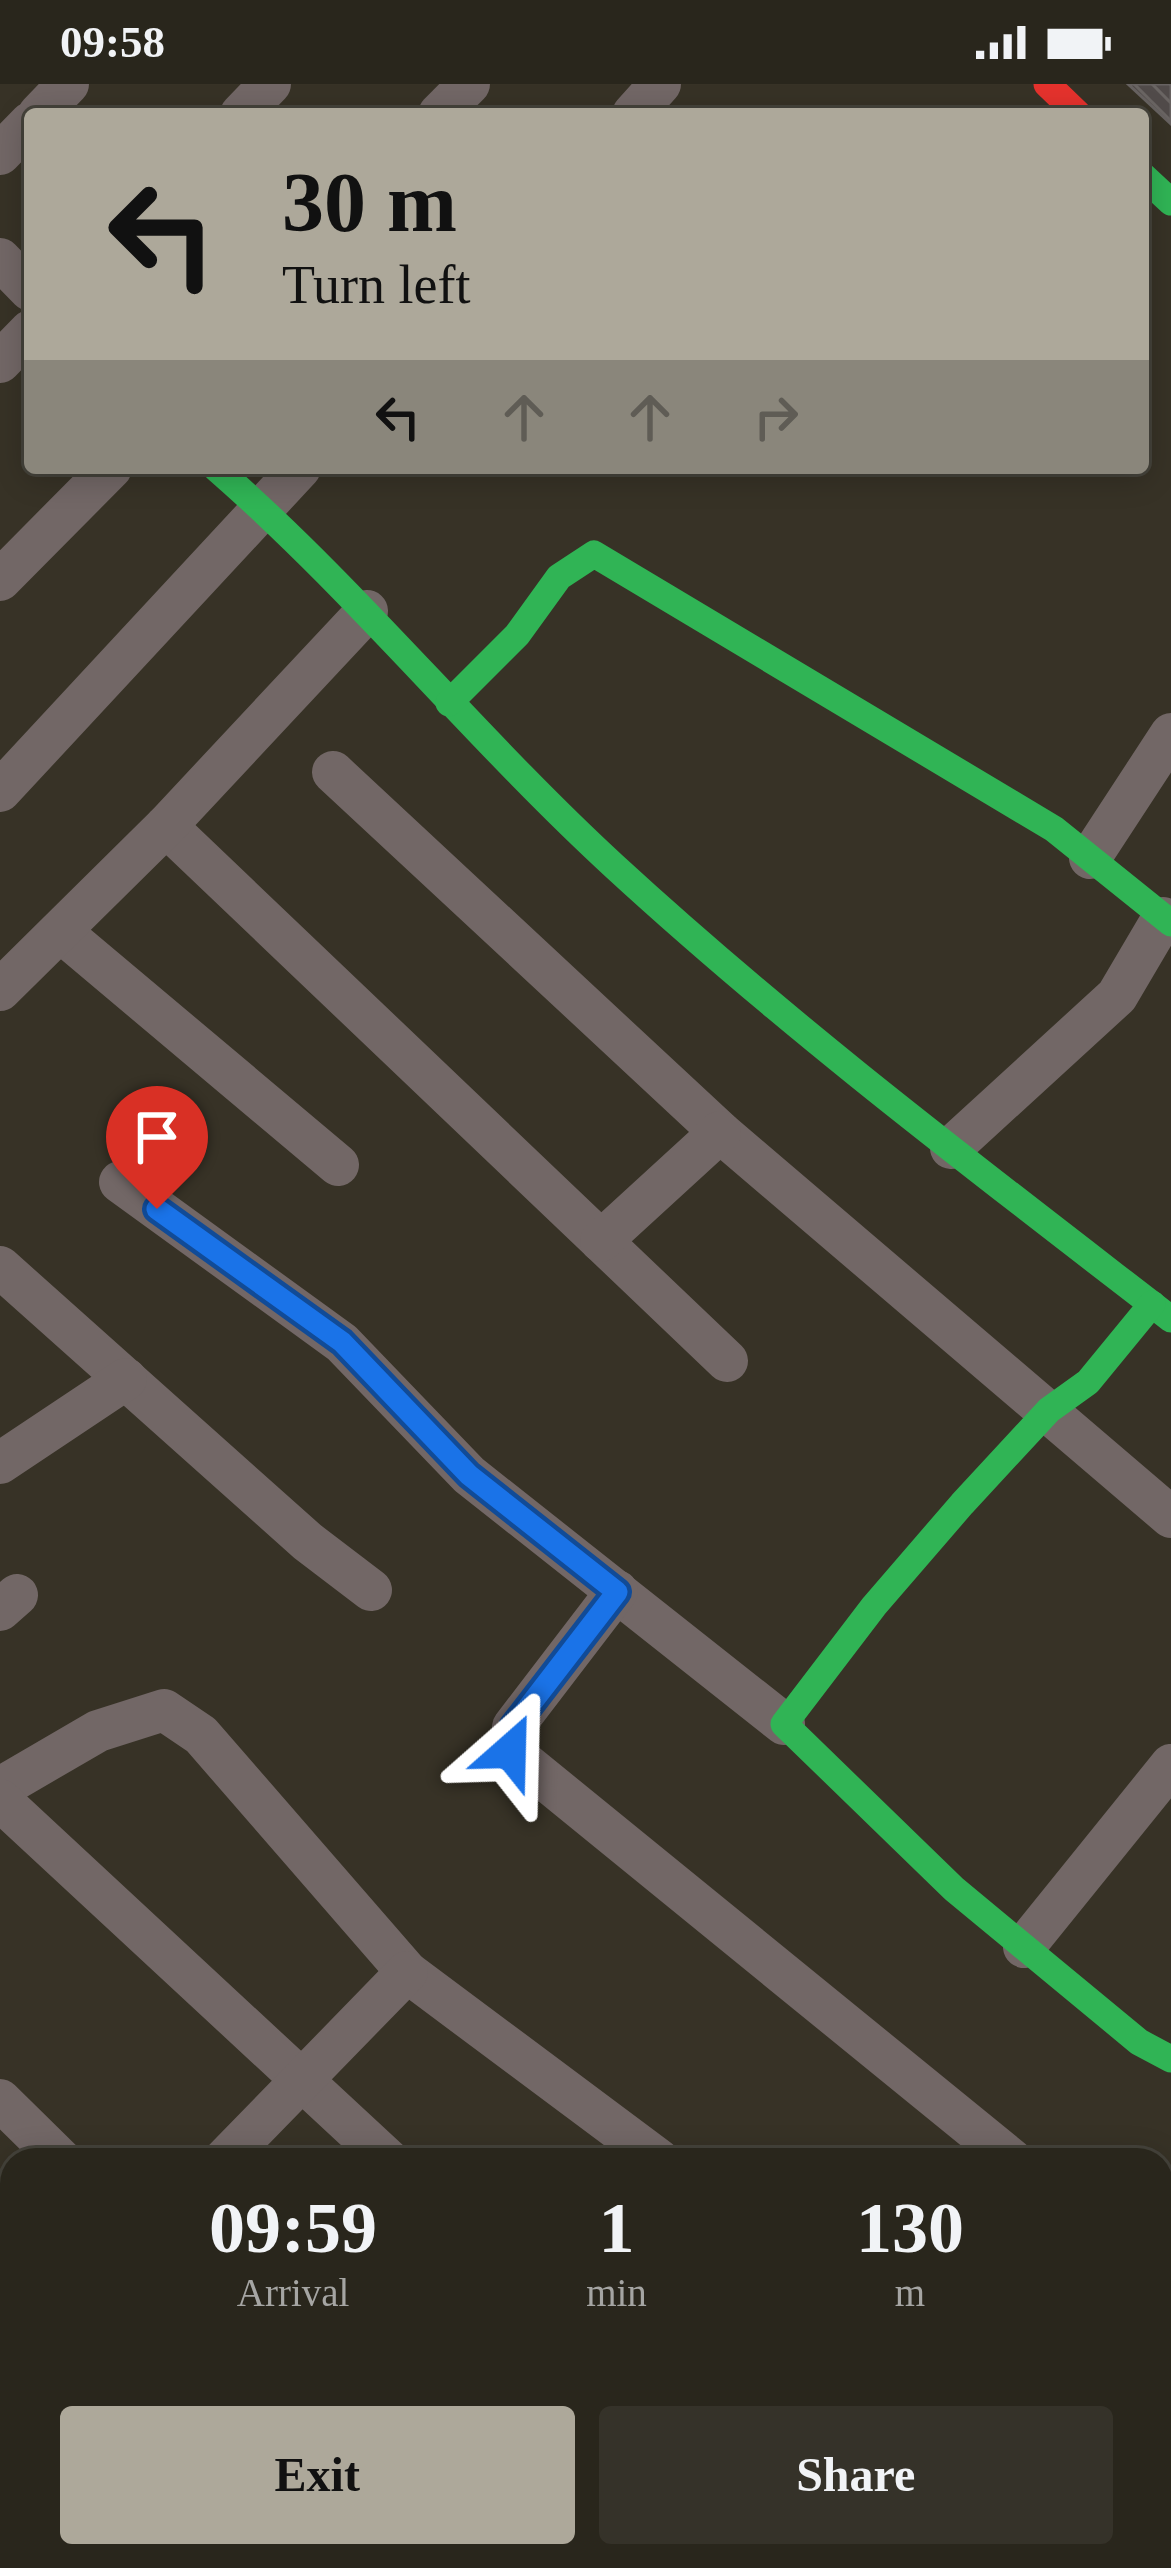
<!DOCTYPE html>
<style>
:root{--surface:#29261c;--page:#353229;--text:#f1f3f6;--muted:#a5a5a3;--line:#45433b;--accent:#ada89a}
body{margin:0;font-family:"Times New Roman",serif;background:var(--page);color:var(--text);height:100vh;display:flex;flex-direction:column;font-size:45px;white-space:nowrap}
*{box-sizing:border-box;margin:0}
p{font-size:39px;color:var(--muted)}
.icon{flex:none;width:66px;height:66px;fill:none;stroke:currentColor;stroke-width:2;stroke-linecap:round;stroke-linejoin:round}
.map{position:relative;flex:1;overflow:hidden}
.sheet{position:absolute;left:0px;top:2064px;width:1173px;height:420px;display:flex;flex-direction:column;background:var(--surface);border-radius:36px 36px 0 0;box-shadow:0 6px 30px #0003,0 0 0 3px var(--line)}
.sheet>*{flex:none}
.guide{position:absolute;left:24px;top:24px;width:1125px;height:366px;border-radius:12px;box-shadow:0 6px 30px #0003,0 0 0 3px var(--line);background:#ada89a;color:#111;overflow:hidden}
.pin{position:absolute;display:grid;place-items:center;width:102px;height:102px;color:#fff;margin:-123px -51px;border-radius:50% 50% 50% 0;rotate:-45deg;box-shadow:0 0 12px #0007}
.pin .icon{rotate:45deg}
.me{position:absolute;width:132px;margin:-66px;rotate:25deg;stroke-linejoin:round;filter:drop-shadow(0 0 9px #0008)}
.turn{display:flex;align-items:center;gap:42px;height:252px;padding:0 60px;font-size:54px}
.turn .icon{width:156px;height:156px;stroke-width:2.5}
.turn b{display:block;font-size:84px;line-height:102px}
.lanes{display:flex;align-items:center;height:114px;padding:0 60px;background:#0003;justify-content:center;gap:60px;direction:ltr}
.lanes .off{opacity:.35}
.eta{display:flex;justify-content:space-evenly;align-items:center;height:204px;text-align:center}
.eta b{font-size:72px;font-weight:700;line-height:84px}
.primary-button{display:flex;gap:24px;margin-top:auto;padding:24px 60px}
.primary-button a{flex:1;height:138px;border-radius:12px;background:var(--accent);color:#111;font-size:48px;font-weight:700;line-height:138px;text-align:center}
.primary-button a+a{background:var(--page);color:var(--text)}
.status{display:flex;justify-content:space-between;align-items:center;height:84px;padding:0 60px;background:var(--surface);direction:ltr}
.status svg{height:33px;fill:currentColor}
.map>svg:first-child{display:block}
.building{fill:url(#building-back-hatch);stroke:#676261;stroke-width:3}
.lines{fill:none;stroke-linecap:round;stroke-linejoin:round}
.street{stroke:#726766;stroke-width:42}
.fast{stroke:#30b455;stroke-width:27}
.jam{stroke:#e5322d;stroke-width:27}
.route-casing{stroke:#114b97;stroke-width:30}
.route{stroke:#1a73e8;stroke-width:21}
</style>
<div class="status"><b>09:58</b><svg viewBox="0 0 49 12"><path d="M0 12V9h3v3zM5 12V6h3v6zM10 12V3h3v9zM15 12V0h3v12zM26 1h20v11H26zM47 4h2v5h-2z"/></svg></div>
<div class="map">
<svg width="1171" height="2484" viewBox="0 0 1171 2484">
<defs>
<pattern id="building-back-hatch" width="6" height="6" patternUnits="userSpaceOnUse" patternTransform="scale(3)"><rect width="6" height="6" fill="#514b4a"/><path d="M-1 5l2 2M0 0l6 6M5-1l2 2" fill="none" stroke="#6a6563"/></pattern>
</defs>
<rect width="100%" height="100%" fill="#373226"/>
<g class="building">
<polygon points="1128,0 1171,0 1171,40"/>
<polygon points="1026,2472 1040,2484 977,2484 965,2473"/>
</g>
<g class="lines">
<g class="street">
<polyline points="39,30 68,0"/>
<polyline points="241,30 270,0"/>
<polyline points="439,30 469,0"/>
<polyline points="633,30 660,0"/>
<polyline points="0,70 30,39"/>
<polyline points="0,175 30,206"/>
<polyline points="0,278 30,247"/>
<polyline points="0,496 111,384"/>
<polyline points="333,688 720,1048 1171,1433"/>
<polyline points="0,707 300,384"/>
<polyline points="166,742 727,1277"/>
<polyline points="1090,774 1171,650"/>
<polyline points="61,848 338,1081"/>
<polyline points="0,906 166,742 367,527"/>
<polyline points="951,1064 1117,912 1163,834"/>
<polyline points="120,1098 342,1259 469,1391 784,1640"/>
<polyline points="601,1157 720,1048"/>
<polyline points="0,1183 308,1458 371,1506"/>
<polyline points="0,1379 126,1295"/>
<polyline points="617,1507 513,1643 510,1667 1012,2076"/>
<polyline points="0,1526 17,1511"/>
<polyline points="0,1704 98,1647 164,1626 201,1651 407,1888 659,2076"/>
<polyline points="0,1716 388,2076"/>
<polyline points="1024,1863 1171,1681"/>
<polyline points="0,2016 61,2076"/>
<polyline points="224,2076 407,1888"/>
<polyline points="1161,2331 1171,2341"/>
<polyline points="0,2339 12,2324"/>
<polyline points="169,2472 183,2484"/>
<polyline points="528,2472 543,2484"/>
<polyline points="901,2484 910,2472"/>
</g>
<g class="fast">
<polyline points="1143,92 1171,118"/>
<path d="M216,384c142,124 260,271 398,398 176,162 368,307 557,453"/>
<polyline points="449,619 517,551 559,493 594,470 1054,745 1171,839"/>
<polyline points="1152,1220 1088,1298 1049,1326 962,1420 874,1522 784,1640 954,1805 1139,1958 1171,1975"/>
</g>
<polyline class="jam" points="1047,0 1078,30"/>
</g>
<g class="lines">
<g class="route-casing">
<polyline id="route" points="157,1125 342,1258 469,1391 617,1508 513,1643 510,1667"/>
</g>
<use href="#route" class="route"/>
</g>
</svg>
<div class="pin" style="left:157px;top:1125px;background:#d93025"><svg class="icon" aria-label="arrive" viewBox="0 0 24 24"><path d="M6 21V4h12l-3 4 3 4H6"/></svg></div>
<svg class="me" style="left:510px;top:1667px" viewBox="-20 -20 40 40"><path d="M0-17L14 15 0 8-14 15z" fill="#1a73e8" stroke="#fff" stroke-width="4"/></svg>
<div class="guide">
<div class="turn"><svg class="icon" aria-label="left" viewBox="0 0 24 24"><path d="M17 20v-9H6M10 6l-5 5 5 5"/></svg><div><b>30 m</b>Turn left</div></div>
<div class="lanes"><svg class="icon" aria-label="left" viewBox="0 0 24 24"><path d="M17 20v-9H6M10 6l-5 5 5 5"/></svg><svg class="icon off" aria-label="ahead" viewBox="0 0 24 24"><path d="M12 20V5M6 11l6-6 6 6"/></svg><svg class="icon off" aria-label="ahead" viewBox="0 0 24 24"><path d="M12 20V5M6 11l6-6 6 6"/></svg><svg class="icon off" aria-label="right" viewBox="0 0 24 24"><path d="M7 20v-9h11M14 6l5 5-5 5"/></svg></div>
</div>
<section class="sheet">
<div class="eta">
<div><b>09:59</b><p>Arrival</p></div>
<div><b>1</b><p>min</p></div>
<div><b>130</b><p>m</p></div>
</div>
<div class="primary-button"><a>Exit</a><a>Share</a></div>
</section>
</div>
